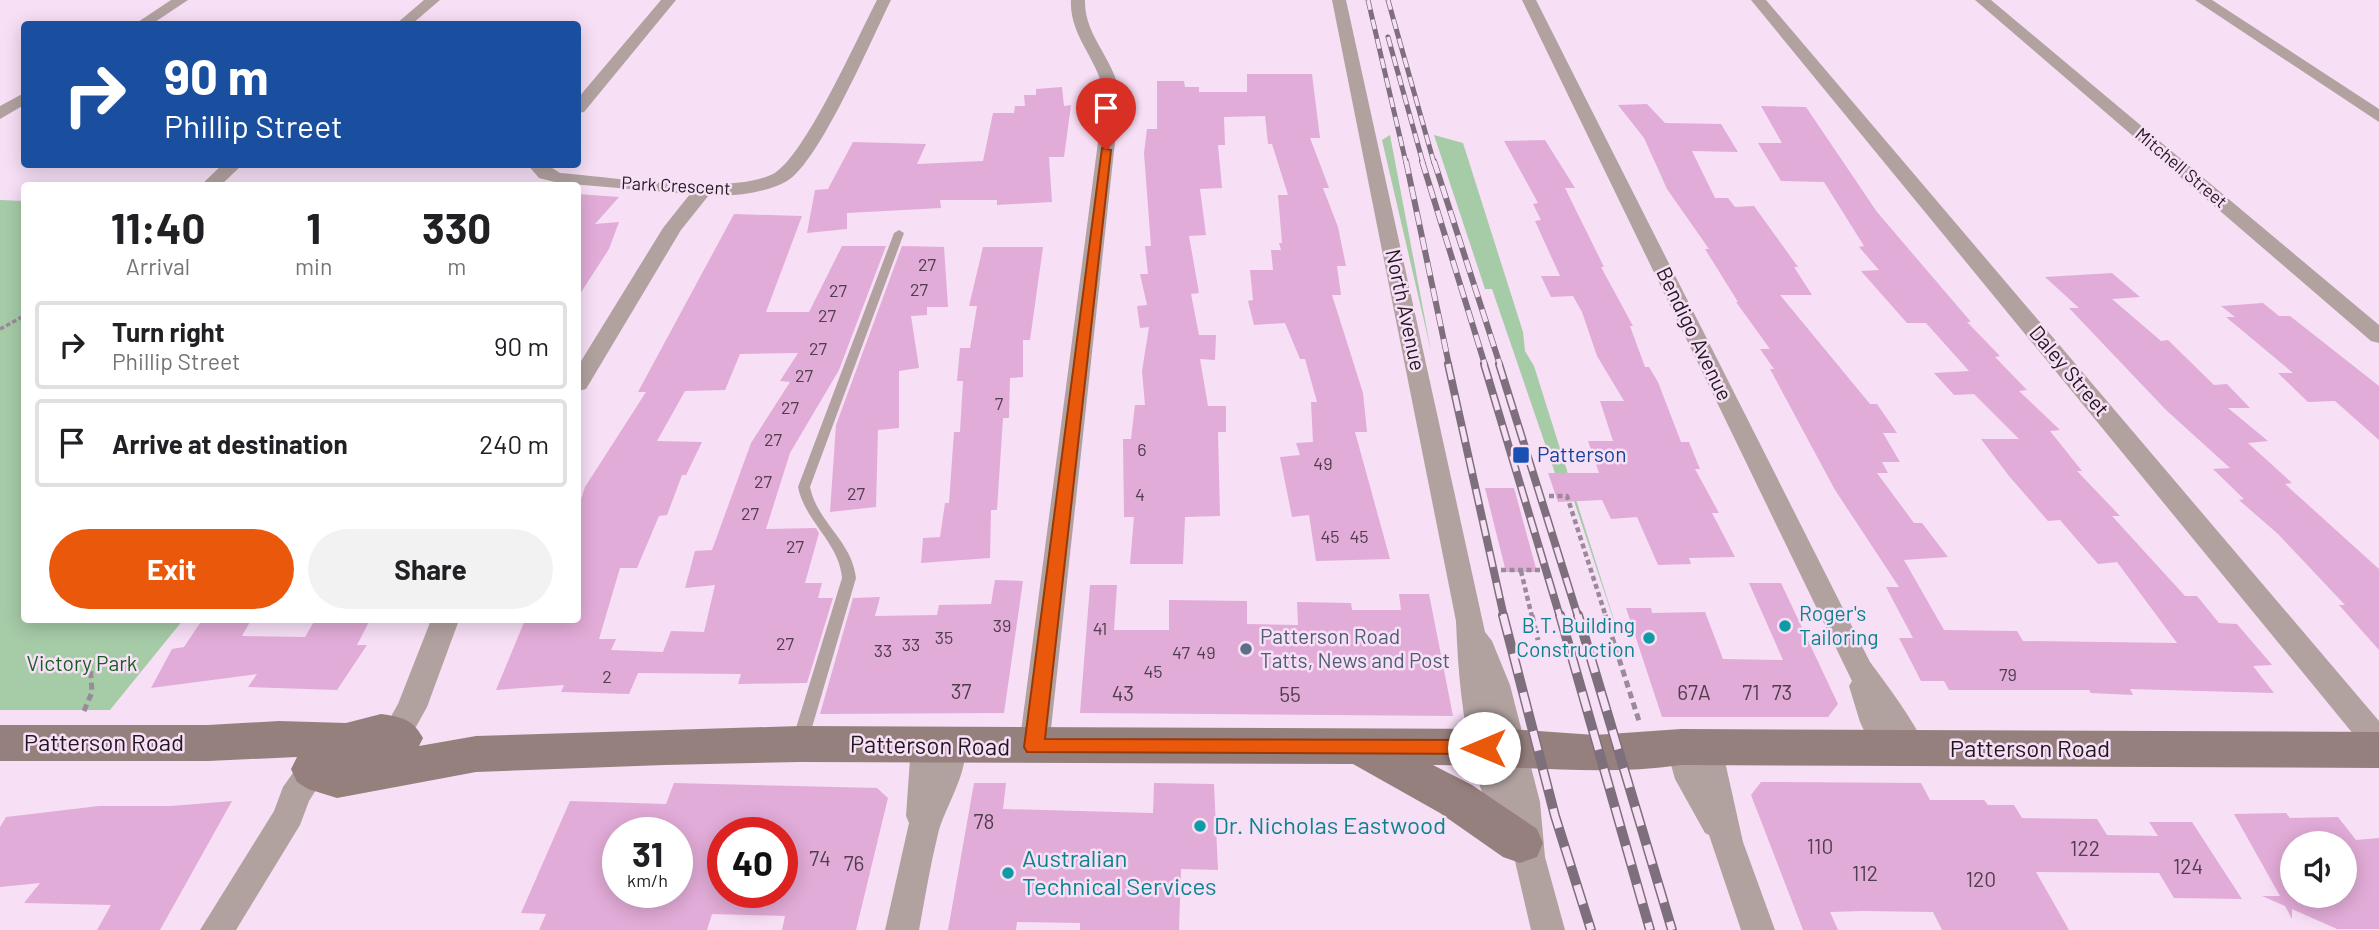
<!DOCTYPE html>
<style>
:root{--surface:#fff;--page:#f2f2f2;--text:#202124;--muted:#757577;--line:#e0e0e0;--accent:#ea580c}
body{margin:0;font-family:Barlow,sans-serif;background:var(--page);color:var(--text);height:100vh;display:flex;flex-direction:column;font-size:26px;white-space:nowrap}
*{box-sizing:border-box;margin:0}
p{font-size:23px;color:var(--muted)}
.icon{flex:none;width:38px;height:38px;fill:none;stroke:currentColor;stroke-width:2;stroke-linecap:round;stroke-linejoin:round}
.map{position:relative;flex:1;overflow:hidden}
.drawer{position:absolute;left:21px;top:182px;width:560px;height:441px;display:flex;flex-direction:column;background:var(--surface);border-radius:7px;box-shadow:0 4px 18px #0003}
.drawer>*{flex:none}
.hud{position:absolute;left:21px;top:21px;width:560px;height:147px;border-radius:7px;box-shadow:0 4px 18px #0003;background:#1a4fa0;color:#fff;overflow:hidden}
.tools{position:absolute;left:2280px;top:831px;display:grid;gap:14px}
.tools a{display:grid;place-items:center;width:77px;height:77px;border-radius:50%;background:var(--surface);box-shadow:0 4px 18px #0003;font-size:35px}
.speed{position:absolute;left:602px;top:817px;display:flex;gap:14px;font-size:35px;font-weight:700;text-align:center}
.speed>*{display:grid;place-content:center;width:91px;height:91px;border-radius:50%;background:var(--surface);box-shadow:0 4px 18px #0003;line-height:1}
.speed small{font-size:18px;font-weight:400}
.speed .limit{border:10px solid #d22;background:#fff;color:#111}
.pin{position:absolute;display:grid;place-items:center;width:60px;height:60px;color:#fff;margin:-72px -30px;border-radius:50% 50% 50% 0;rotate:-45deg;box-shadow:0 0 7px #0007}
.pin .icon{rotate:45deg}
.me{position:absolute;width:77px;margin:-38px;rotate:270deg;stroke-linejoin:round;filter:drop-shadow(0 0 5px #0008)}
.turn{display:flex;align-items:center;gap:24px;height:147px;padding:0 28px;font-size:32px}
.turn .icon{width:91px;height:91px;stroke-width:2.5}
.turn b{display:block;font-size:49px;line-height:60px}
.eta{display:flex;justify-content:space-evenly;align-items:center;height:119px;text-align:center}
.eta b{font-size:42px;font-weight:700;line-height:49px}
.button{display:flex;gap:14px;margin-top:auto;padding:14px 28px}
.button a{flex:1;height:80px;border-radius:42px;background:var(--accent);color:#fff;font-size:28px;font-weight:700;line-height:80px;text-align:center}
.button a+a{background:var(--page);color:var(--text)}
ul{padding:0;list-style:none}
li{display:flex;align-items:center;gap:21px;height:88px;margin:0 14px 10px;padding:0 14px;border:4px solid var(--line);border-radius:7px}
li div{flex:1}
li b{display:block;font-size:26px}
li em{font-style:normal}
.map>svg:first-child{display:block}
.green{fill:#a6cba7}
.building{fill:#e2acd8;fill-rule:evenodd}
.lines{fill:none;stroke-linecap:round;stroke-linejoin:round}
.path-far2{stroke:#9b8a9a;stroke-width:3.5;stroke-dasharray:4.5 2.5;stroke-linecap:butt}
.path-far1{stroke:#9b8a9a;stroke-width:4.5;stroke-dasharray:5 3.5;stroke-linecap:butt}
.path{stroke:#9b8a9a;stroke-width:5;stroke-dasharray:7 4.5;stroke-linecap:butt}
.lane{fill:#b1a2a0;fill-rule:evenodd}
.street{fill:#b1a2a0;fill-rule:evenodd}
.secondary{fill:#95807d;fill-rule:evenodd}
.rail-far3-casing{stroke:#7e6f7d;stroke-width:5}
.rail-far2-casing{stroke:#7e6f7d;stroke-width:6}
.rail-far1-casing{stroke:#7e6f7d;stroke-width:8}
.rail-casing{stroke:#7e6f7d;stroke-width:10}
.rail-far3{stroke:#f7dff6;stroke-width:3.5;stroke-dasharray:10;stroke-linecap:butt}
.rail-far2{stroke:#f7dff6;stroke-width:4.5;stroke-dasharray:13;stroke-linecap:butt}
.rail-far1{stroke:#f7dff6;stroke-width:5;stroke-dasharray:16;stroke-linecap:butt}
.rail{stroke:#f7dff6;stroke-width:7;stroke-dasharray:20;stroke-linecap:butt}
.route{fill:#ea580c;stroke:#983908;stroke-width:2}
.transit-dot{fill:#1a4fb4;stroke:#f7dff6;stroke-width:2.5}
.culture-dot{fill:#0f9aa8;stroke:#f7dff6;stroke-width:2.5}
.service-dot{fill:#5c6f8a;stroke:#f7dff6;stroke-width:2.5}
.labels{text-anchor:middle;stroke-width:5;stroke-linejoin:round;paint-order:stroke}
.far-street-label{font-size:18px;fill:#201820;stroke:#f7dff6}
.number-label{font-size:18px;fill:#503d4e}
.street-label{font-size:21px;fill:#201820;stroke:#f7dff6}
.transit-label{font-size:21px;fill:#164399;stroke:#f7dff6;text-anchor:start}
.culture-label{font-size:21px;fill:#0d838f;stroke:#f7dff6;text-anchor:start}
.service-label{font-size:21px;fill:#4e5e75;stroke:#f7dff6;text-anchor:start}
.park-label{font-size:21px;fill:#175e21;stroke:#f7dff6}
.near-number-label{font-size:21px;fill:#503d4e}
.near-street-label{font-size:24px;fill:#201820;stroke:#f7dff6}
.near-culture-label{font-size:24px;fill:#0d838f;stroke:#f7dff6;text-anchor:start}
</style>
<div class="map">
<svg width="2379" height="930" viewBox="0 0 2379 930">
<rect width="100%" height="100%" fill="#f7dff6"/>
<g class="green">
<polygon points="1390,135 1431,351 1382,140"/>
<polygon points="1434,135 1463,143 1523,332 1525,351 1534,366 1621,642 1565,474 1555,473 1492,289 1485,289"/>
<polygon points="0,200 24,201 24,620 183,620 110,710 0,710"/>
</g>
<g class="building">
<polygon points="1247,74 1312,74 1320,138 1310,138 1329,188 1323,188 1338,227 1346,266 1337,266 1341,295 1332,295 1363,393 1367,432 1355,432 1390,559 1316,561 1309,515 1292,517 1280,457 1300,455 1296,443 1313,442 1311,402 1317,402 1305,359 1300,359 1285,323 1254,325 1248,301 1253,300 1250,270 1273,270 1271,250 1281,250 1279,243 1282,243 1278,195 1288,195 1272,144 1268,144 1265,116 1224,117 1225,145 1218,145 1222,188 1200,189 1206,235 1189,236 1199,293 1191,294 1199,335 1216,335 1215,360 1200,359 1208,406 1226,406 1226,432 1218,432 1220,516 1185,517 1183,564 1130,564 1134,517 1124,517 1123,439 1131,439 1135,405 1145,405 1142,371 1149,327 1140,328 1137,306 1147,305 1140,274 1148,274 1145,246 1151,246 1144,153 1147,129 1157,129 1157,81 1184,81 1185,87 1199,87 1199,92 1247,92"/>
<polygon points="1062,87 1064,106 1071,105 1064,157 1049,157 1052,202 997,205 997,200 940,200 941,208 847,213 847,229 807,233 815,190 828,189 853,142 926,144 917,164 983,161 993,113 1014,113 1015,106 1025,106 1024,95 1036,95 1036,89"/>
<polygon points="1647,104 1665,123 1721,124 1738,152 1692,151 1715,198 1728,198 1735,207 1754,206 1798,267 1794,267 1812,295 1780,295 1870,404 1877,404 1897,433 1883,433 1900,462 1882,462 1888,473 1877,473 1914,523 1922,523 1948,557 1904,560 1944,630 2017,631 2023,641 2177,643 2117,562 2098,564 2060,520 2048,521 2009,476 1981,439 2019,439 1974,394 1954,395 1934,373 1969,371 1926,323 1907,323 1861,271 1879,270 1859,247 1864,246 1824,182 1781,181 1758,143 1782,143 1761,106 1806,107 1877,212 1971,322 1967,322 2000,356 1995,357 2027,390 2019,391 2060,430 2050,431 2082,471 2077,471 2120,516 2112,516 2185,596 2197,596 2219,623 2237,624 2272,665 2253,666 2274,693 2130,689 2133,695 2091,693 2089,690 1949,690 1944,681 1921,681 1899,638 1913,638 1886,587 1899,587 1835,490 1770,369 1774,369 1760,349 1770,349 1736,302 1738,302 1705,249 1709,249 1667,189 1644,138 1618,105"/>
<polygon points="1545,140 1575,188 1565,188 1604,267 1601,267 1633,326 1630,326 1645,367 1649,367 1658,382 1681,442 1689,442 1700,469 1695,469 1719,513 1712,513 1735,557 1689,558 1691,564 1658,565 1637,517 1611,519 1602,500 1558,502 1548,473 1599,473 1588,441 1613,441 1600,401 1624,401 1597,356 1582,312 1573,296 1551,297 1541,276 1560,276 1535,221 1541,220 1533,204 1538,203 1504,141"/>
<polygon points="578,194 619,197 595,224 619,222 609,249 578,297"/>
<path d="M734,214l68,2 -36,96h43l33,-66h44l-47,124 -49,83 -24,76 50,-1 3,5 -14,50h17l-4,15h15l-26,85 -69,1 3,-10 -103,-1 -9,21 -68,-2 3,-7 -68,5 29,-70h53v-112l7,-21 61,-95h-8zM798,353l-18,28 10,1 -39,61 -39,107 -17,1 -10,37 30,-3 -11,47 -33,-1 -8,21 -52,-2 5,-11h-17l21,-71h17l22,-52 8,-1 15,-40h4l16,-33 -45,-1 28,-50 40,-1 15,-36z"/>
<polygon points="902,246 944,247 948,307 927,307 927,315 911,316 919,368 899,371 899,428 878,430 876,507 830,512 836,425"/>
<polygon points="983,247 1043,247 1030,340 1023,340 1023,377 1010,378 1009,418 1003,418 997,510 991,510 990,558 921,563 923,538 940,537 945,503 949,503 954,432 960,432 963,381 957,381 960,348 970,348 977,306 969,306"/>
<polygon points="2112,273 2140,297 2112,299 2161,341 2168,340 2214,385 2227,384 2250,408 2228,408 2268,441 2248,443 2292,483 2285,484 2379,569 2379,650 2339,605 2345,605 2278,534 2239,500 2244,499 2213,469 2230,468 2166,410 2069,308 2079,308 2045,277"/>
<polygon points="2263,303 2279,316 2290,316 2379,386 2379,440 2335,401 2308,402 2278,373 2293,373 2226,317 2235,317 2221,306"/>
<polygon points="1485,488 1514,488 1537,572 1506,572"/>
<polygon points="995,580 1023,581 1004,713 820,714 853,598 880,597 875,616 937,615 939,605 991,604"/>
<polygon points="1749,583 1781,583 1838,704 1828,717 1662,717 1626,608 1651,608 1652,613 1705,612 1723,659 1783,660"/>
<polygon points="1090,585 1117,585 1114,630 1169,630 1169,600 1247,601 1247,624 1298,625 1297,602 1351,603 1352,610 1401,610 1399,594 1429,594 1453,716 1080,713"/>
<polygon points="202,620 251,620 242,636 305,637 315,620 370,620 357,645 367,645 337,690 248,687 257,674 151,688 172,649 184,647"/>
<polygon points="1761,782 1921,783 1930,800 1984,800 1988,805 2014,805 2022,818 2097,819 2107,835 2158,836 2149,822 2192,822 2242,899 2174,898 2159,873 2036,872 2069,930 1942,930 1933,912 1863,911 1830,912 1838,930 1803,930 1751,795"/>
<path d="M674,783l203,5 11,10 -32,132h-74l3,-14 -73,-2 -5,16h-168l7,-16 -25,-1 49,-112 96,3zM618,833h59v59h-59zM723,833h59v59h-59z"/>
<polygon points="974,783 1006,783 1003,809 1153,813 1154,783 1214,784 1218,870 1181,869 1179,930 1080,930 1080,923 1017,922 1016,930 948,930"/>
<polygon points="232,801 160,930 97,930 111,905 24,903 40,883 0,887 0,827 6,817 99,806 171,806"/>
<path d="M2286,813l4,5 48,-1 18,23 23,-2v91h-42l-45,-20v10l-7,-13 -23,-10h18l-46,-82zM2292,844h53v52h-53z"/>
</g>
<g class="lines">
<polyline class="path-far2" points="0,329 24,316"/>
<g class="path-far1">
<polyline points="1549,496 1567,496 1606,617"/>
<polyline points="1501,570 1540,570"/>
<polyline points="1521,571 1532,617"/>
</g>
<g class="path">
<polyline points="1532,615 1538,640"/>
<polyline points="1605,615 1639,721"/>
<polyline points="84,711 92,692 90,661"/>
</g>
<path class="lane" d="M899,230l5,3 -94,254c7,35 42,54 46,91l-48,163 -3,4 -5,2 -5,-2 -3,-4 50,-163c-3,-36 -37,-56 -44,-91l96,-254z"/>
<g class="street">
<polygon points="171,0 188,0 152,24 135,24"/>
<polygon points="424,0 440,0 412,24 396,24"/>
<polygon points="661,0 676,0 584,112 578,113 578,98"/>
<path d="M877,0h14c-19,38 -72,163 -104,181 -21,12 -55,16 -78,14l-28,35 -92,154 -3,5 -8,2v-25l85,-138 27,-34 -131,-11 -20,-5 -12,-14h19l14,9c53,4 167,23 213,1 31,-16 85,-138 104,-174z"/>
<path d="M1071,0h14c-1,37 31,60 35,96l-71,651 -4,9 -11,4 -11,-4 -4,-9 85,-651c-4,-36 -35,-59 -33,-96z"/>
<path d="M1332,0h14l139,632 7,9 18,44 30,117 5,55 20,73h-34l-20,-86 -10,-4c-34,-71 -42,-142 -45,-219z"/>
<path d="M1522,0h14l334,662c21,28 41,55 57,87l-4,9 -11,4 -12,-6 -12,6 -11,-4 -17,-36 -11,-36 3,-5z"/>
<polygon points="1751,0 1766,0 2379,721 2379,755 2368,752"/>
<polygon points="1975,0 1991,0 2379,325 2379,343 2371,341"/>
<polygon points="2195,0 2212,0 2379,109 2379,122"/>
<polygon points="24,93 24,105 0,119 0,106"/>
<polygon points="223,164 243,164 220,186 200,186"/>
<polygon points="431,620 459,620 427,707 407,743 396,746 385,743 381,734 398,704"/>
<path d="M926,732l13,8 12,-7 11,4c13,27 -18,70 -24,97 -8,32 -13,64 -19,96h-34l24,-107 -3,-7 5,-71 4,-9z"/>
<polygon points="1681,734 1692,738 1694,743 1707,735 1718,739 1722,748 1743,842 1775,930 1741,930 1709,835 1705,833 1675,779 1666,747 1670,738"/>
<polygon points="313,756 324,760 329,769 309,801 300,825 236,930 200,930 274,811 283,787 302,760"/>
</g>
<path class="secondary" d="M381,714c20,3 32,5 42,24l-4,8 57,-10 323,-10 710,3 86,6 86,-6 698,3v36l-698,-3c-82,12 -165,0 -248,0l39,20 65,44 6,14 -6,14 -17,6 -17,-6 -63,-44 -87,-49 -554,-2 -135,3 -188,7 -139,26 -29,-9 -11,-7 -6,-13 6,-12 -89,4h-208v-36h208l71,-4 67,2z"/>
<g class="rail-far3-casing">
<g id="rail-far3">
<polyline points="1368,0 1406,163"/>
<polyline points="1388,0 1434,163"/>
<polyline points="1388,37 1423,163"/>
</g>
</g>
<g class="rail-far2-casing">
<g id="rail-far2">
<polyline points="1406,161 1449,365"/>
<polyline points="1422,161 1485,365"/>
<polyline points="1434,161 1500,365"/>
</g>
</g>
<g class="rail-far1-casing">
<g id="rail-far1">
<polyline points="1448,364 1504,617"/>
<polyline points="1484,364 1560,617"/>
<polyline points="1499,364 1578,617"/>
</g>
</g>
<g class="rail-casing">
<g id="rail">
<polyline points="1503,615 1555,816 1591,930"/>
<polyline points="1560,615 1650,930"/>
<polyline points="1578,615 1672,930"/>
</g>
</g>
<use href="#rail-far3" class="rail-far3"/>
<use href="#rail-far2" class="rail-far2"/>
<use href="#rail-far1" class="rail-far1"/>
<use href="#rail" class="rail"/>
</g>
<polygon class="route" points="1102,148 1111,150 1045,739 1484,740 1491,742 1494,748 1491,754 1027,752 1024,747"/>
<rect class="transit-dot" x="1512" y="446" width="18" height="18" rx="3.5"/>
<g class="culture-dot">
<circle cx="1785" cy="626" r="7"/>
<circle cx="1649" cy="638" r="7"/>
<circle cx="1200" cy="826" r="7"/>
<circle cx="1008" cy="873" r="7"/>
</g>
<circle class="service-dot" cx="1246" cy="649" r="7"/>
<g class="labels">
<g class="far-street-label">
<text transform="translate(2181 168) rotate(40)" y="6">Mitchell Street</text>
<text transform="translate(676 186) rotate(3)" y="6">Park Crescent</text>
</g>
<g class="number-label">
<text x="927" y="271">27</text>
<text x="919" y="296">27</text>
<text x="838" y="297">27</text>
<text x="827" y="322">27</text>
<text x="818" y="355">27</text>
<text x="804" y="382">27</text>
<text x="999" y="410">7</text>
<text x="790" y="414">27</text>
<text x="773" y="446">27</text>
<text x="1142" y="456">6</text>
<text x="1323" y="470">49</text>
<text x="763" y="488">27</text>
<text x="856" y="500">27</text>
<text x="1140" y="501">4</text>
<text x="750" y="520">27</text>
<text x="1330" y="543">45</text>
<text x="1359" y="543">45</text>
<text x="795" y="553">27</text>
<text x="1002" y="632">39</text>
<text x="1100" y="635">41</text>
<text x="944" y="644">35</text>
<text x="785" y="650">27</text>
<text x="911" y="651">33</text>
<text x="883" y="657">33</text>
<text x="1181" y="659">47</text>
<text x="1206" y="659">49</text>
<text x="1153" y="678">45</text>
<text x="2008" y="681">79</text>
<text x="607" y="683">2</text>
</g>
<g class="street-label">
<text transform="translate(1405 310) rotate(78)" y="7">North Avenue</text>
<text transform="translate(1694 334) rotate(64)" y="7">Bendigo Avenue</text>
<text transform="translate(2069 371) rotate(50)" y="7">Daley Street</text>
</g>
<g class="transit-label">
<text x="1537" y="462">Patterson</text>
</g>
<g class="culture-label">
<text x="1799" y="621">Roger's<tspan x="1799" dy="24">Tailoring</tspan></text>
<text x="1635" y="633" text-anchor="end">B.T. Building<tspan x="1635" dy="24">Construction</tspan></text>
</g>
<g class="service-label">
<text x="1260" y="644">Patterson Road<tspan x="1260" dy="24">Tatts, News and Post</tspan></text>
</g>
<g class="park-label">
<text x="82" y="671">Victory Park</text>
</g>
<g class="near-number-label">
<text x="961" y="699">37</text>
<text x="1694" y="700">67A</text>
<text x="1751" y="700">71</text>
<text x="1782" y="700">73</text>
<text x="1123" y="701">43</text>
<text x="1290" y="702">55</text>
<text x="984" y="829">78</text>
<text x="1820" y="854">110</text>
<text x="2085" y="856">122</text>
<text x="820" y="866">74</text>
<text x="854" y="871">76</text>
<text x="2188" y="874">124</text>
<text x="1865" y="881">112</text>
<text x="1981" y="887">120</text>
</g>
<g class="near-street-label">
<text x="104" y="751">Patterson Road</text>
<text transform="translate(930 746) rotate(1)" y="8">Patterson Road</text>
<text x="2030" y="757">Patterson Road</text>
</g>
<g class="near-culture-label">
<text x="1214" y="834">Dr. Nicholas Eastwood</text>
<text x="1022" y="867">Australian<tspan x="1022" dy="28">Technical Services</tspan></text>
</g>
</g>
</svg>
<div class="tools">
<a><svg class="icon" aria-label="sound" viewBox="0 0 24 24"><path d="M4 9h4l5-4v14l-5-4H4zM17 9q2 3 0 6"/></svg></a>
</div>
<div class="speed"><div>31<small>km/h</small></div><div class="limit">40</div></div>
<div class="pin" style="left:1106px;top:150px;background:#d93025"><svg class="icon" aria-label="arrive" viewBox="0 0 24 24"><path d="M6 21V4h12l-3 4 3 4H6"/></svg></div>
<svg class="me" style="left:1484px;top:748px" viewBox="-20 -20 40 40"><circle r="19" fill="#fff"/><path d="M0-13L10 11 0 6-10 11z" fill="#ea580c"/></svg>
<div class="hud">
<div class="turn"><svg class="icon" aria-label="right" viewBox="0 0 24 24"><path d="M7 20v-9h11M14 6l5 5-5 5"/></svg><div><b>90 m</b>Phillip Street</div></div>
</div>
<section class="drawer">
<div class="eta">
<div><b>11:40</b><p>Arrival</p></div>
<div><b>1</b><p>min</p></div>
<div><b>330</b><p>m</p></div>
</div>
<ul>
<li><svg class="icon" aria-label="right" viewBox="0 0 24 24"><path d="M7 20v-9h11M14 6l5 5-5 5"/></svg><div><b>Turn right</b><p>Phillip Street</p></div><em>90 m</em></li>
<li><svg class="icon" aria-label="arrive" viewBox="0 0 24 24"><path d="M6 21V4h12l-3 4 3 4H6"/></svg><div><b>Arrive at destination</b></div><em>240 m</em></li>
</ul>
<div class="button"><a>Exit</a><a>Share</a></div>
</section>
</div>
